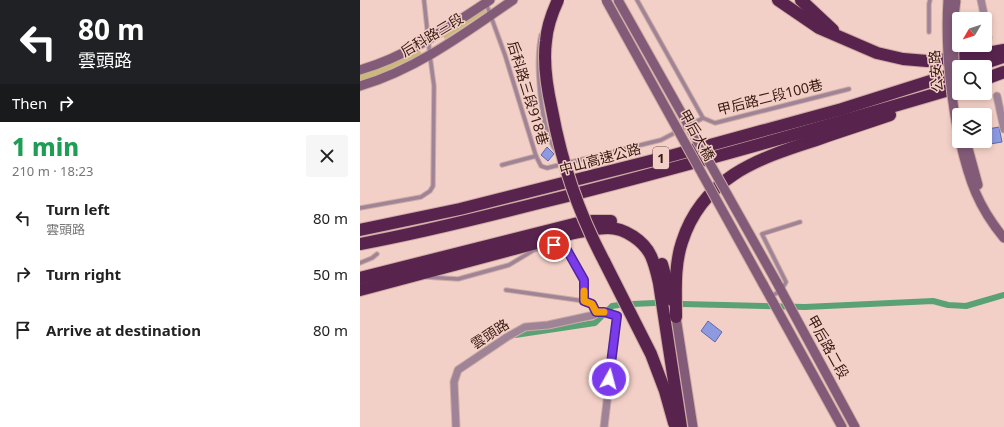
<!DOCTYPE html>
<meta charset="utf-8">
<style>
:root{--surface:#fff;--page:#f6f6f6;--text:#222;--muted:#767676}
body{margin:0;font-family:"Noto Sans","Noto Sans TC",sans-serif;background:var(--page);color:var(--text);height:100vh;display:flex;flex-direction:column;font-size:15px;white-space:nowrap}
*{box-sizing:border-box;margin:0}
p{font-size:13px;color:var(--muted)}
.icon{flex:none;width:22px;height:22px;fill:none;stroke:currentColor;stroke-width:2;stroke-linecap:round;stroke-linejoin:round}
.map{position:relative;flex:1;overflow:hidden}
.details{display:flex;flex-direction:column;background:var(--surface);width:360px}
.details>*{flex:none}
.banner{background:#202124;color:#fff;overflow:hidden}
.needle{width:26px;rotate:231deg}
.buttons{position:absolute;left:592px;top:12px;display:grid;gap:8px}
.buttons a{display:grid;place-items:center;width:40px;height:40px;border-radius:4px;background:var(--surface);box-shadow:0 2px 6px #0003;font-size:20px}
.pin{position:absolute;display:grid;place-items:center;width:34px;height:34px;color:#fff;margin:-17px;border:2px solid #fff;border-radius:50%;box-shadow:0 1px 4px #0007}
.me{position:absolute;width:44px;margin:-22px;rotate:7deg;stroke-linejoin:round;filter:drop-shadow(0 0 3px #0008)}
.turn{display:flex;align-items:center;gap:14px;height:84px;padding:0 12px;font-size:18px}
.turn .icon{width:52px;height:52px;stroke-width:2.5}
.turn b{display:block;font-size:28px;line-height:34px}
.then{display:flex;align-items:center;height:38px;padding:0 12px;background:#0003;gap:8px;font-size:15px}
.round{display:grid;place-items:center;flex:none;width:42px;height:42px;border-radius:4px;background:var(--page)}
.overview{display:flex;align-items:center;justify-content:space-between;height:68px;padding:0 12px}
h1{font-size:24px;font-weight:800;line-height:30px;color:#1e9e55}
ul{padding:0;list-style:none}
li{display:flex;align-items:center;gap:12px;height:56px;padding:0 12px}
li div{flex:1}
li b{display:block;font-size:15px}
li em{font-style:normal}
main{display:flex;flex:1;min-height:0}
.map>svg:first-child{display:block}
.green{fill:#caba79}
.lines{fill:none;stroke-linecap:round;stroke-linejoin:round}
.canal{stroke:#5ba176;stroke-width:6}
.building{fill:#8d9ae0;stroke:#5e68aa}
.lane-casing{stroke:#ceaba3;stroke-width:5.5}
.street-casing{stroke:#ceaba3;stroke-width:9}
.secondary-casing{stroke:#ceaba3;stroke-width:11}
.highway-casing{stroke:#ceaba3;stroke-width:14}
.lane{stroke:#9f8498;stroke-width:3.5}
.street{stroke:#9f8498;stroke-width:7}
.secondary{stroke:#825b78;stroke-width:9}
.highway{stroke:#58244e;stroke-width:12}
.secondary-bridge-casing{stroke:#ceaba3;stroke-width:11;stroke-linecap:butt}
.highway-bridge-casing{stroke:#ceaba3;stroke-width:14;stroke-linecap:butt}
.secondary-bridge{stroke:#825b78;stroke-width:9}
.highway-bridge{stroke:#58244e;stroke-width:12}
.route-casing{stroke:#51269a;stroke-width:10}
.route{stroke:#7c3aed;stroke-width:7}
.slow{stroke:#f59e0b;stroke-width:7}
.labels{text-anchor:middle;stroke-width:3;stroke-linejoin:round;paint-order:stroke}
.shield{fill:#f3d0c7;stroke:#705048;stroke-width:1}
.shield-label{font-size:13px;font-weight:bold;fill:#381911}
.street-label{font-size:14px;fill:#381911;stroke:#f3d0c7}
</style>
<main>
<section class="details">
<div class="banner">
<div class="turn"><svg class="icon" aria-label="left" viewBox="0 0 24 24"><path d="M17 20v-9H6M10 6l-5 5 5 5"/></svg><div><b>80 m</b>雲頭路</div></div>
<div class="then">Then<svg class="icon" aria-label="right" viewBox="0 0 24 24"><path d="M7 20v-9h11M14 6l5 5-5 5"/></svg></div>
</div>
<div class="overview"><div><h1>1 min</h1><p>210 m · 18:23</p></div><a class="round"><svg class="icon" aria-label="close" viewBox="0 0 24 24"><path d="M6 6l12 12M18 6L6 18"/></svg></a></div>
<ul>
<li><svg class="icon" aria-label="left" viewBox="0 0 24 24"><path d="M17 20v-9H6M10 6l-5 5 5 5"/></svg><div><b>Turn left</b><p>雲頭路</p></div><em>80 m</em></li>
<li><svg class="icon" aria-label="right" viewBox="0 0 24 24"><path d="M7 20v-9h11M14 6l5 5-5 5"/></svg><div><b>Turn right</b></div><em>50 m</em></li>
<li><svg class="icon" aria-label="arrive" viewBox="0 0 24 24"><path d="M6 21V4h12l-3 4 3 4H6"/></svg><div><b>Arrive at destination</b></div><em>80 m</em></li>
</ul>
</section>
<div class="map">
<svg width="644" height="427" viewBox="0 0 644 427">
<rect width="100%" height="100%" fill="#f3d0c7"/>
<g class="green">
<polygon points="125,9 126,12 85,39 83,36"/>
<polygon points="58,48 62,54 9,79 0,81 0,75 12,71"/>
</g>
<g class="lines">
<g class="canal">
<polyline points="272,304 295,303"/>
<polyline points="323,304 445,307 573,301 588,305 606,306 644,295"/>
<polyline points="155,335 235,323 252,306 259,305"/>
</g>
</g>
<g class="building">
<polygon points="639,127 642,142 630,144 628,129"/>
<polygon points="187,147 194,154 188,161 181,155"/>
<polygon points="348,321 362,332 355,342 341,331"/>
</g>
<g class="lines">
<g class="lane-casing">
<g id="lane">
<polyline points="277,0 343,118"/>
<polyline points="126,3 145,55 176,156 181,166 187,168 301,140 343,118 355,123 489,89"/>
<polyline points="569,32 569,4 570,0"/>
<path d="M181,35c-6,27 -1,93 15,116"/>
<polyline points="142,165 176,156"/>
<polyline points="0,208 61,197 70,191 73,186 74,86 70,56 64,0"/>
<polyline points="0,263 12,258 17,254"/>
<polyline points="66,277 98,279 149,265 174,250 194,245 200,245 207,250 224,280 224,301 232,304 236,312 244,312 257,316"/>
<polyline points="146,290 224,301"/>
<polyline points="411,296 421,291 426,282 402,234 440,222"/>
</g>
</g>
<g class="street-casing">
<g id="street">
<polyline points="621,0 625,19"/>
<polyline points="625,20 628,38"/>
<polyline points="637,96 644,129"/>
<polyline points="96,427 94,382 98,370 147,337 165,327 188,325 234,315 236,312"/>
<polyline points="244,427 257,316"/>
</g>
</g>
<g class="secondary-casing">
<g id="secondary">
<path d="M0,70c48,-14 89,-43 130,-70"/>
<path d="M0,86c57,-17 105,-53 153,-86"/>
<path d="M600,141c9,39 18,66 44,97"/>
<polyline points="606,141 618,185"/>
<polyline points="416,281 495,427"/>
<polyline points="403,284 482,427"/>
<polyline points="316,317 333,427"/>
</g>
</g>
<g class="highway-casing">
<g id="highway">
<polyline points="418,0 459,28 517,53 543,59 567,61 601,58 644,50"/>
<polyline points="441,0 473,30"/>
<polyline points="613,67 643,57"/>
<polyline points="625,79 644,72"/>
<polyline points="0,230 100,209 310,156 482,109 599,72"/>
<path d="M0,244c60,-11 120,-26 179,-41 141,-35 281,-75 420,-116"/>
<polyline points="244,261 291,354 305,391 314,423"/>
<polyline points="302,264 312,300"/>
<polyline points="0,278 214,224 233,221 251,221"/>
<path d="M0,290l214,-57c11,-2 23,-5 34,-5 17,0 36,13 43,28 4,9 6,18 8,27l22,144"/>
<path d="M316,317c0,-25 -2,-51 6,-75 20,-63 74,-83 131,-101 25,-9 51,-17 77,-26"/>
</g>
</g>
<use href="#lane" class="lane"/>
<use href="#street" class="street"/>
<use href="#secondary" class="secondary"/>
<use href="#highway" class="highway"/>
<g class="secondary-bridge-casing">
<g id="secondary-bridge">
<polyline points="246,0 403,284"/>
<polyline points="258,0 416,281"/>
<path d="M588,0c-3,47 2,92 11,138"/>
<polyline points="594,60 593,25 596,0"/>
</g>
</g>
<g class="highway-bridge-casing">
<path id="highway-bridge" d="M198,0c-6,13 -11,27 -12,41 -3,22 1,47 6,69 10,55 26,102 52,151"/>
</g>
<use href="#secondary-bridge" class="secondary-bridge"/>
<use href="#highway-bridge" class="highway-bridge"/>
</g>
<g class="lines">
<g class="route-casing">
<polyline id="route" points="194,245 200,245 207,250 224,280 224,301 232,304 236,312 244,312 257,316 249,379"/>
</g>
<use href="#route" class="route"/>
<polyline class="slow" points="224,291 224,301 232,304 236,312 244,312"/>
</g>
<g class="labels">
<rect class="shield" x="293" y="147" width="16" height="22" rx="3"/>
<g class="shield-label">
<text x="301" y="163">1</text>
</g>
<g class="street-label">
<text transform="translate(72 35) rotate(-31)" y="5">后科路三段</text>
<text transform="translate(576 71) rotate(-95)" y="5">公安路</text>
<text transform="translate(168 93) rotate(73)" y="5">后科路三段918巷</text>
<text transform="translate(410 97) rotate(-14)" y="5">甲后路二段100巷</text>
<text transform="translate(337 135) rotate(61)" y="5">甲后大橋</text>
<text transform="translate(240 159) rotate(-15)" y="5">中山高速公路</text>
<text transform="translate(130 334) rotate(-33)" y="5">雲頭路</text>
<text transform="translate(468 347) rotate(61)" y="5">甲后路二段</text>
</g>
</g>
</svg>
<div class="buttons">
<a><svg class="needle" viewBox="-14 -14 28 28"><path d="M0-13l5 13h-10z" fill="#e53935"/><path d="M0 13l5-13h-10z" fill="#767676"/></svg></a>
<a><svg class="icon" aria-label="search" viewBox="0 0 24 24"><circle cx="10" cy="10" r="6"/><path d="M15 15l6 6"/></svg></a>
<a><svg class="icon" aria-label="layers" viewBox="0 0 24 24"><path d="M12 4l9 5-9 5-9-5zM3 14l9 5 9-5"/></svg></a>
</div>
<div class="pin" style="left:194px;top:245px;background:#d93025"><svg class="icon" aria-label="arrive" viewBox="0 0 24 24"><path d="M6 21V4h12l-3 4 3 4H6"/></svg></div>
<svg class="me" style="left:249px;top:379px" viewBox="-20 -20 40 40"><circle r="17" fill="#7c3aed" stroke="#fff" stroke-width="3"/><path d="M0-11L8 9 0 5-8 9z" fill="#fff"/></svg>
</div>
</main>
